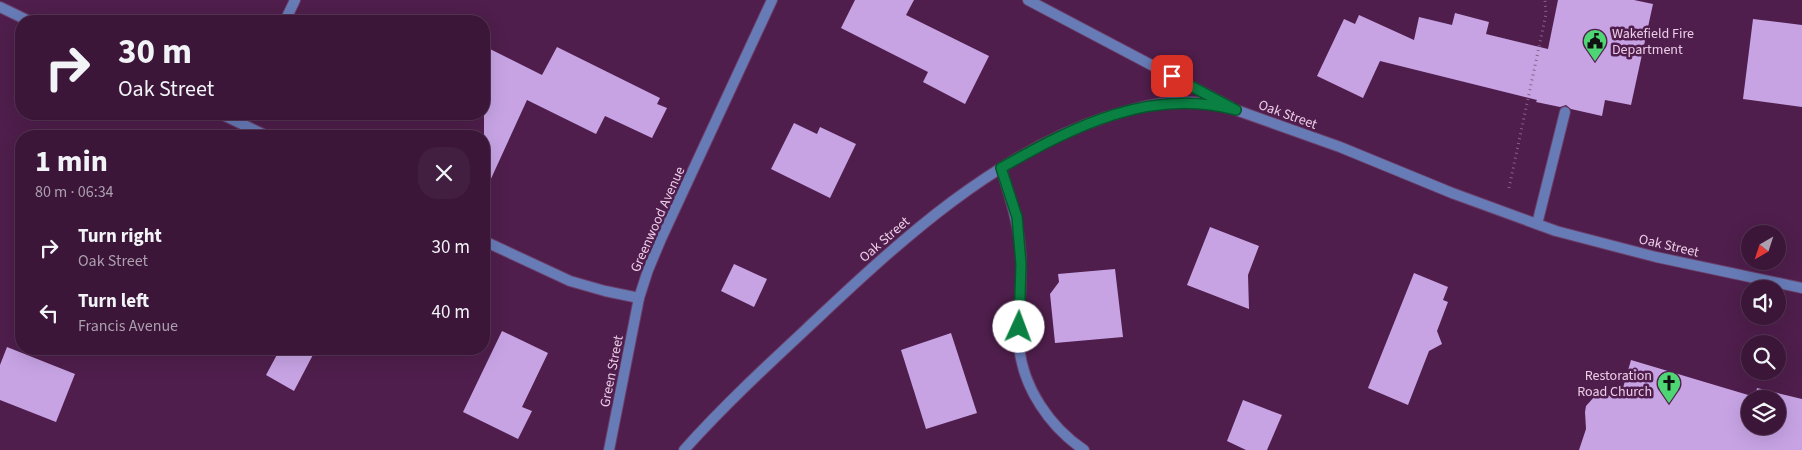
<!DOCTYPE html>
<meta charset="utf-8">
<style>
:root{--surface:#3b1639;--page:#421f41;--text:#f1f3f6;--muted:#ac9fae;--line:#543553}
body{margin:0;font-family:"Source Sans 3",sans-serif;background:var(--page);color:var(--text);height:100vh;display:flex;flex-direction:column;font-size:19px;white-space:nowrap}
*{box-sizing:border-box;margin:0}
p{font-size:16px;color:var(--muted)}
.icon{flex:none;width:28px;height:28px;fill:none;stroke:currentColor;stroke-width:2;stroke-linecap:round;stroke-linejoin:round}
.map{position:relative;flex:1;overflow:hidden}
.sheet{position:absolute;left:15px;top:130px;width:475px;height:225px;display:flex;flex-direction:column;background:var(--surface);border-radius:20px;box-shadow:0 5px 20px #0002,0 0 0 1px var(--line)}
.sheet>*{flex:none}
.banner{position:absolute;left:15px;top:15px;width:475px;height:105px;border-radius:20px;box-shadow:0 5px 20px #0002,0 0 0 1px var(--line);background:#3b1639;color:var(--text);overflow:hidden}
.needle{width:32px;rotate:219deg}
.fabs{position:absolute;left:1741px;top:225px;display:grid;gap:10px}
.fabs a{display:grid;place-items:center;width:45px;height:45px;border-radius:50%;background:var(--surface);box-shadow:0 5px 20px #0002,0 0 0 1px var(--line);font-size:25px}
.pin{position:absolute;display:grid;place-items:center;width:42px;height:42px;color:#fff;margin:-21px;border-radius:10px;box-shadow:0 2px 8px #0006}
.me{position:absolute;width:55px;margin:-28px;rotate:2deg;stroke-linejoin:round;filter:drop-shadow(0 0 4px #0008)}
.turn{display:flex;align-items:center;gap:18px;height:105px;padding:0 20px;font-size:22px}
.turn .icon{width:65px;height:65px;stroke-width:2.5}
.turn b{display:block;font-size:35px;line-height:42px}
.round{display:grid;place-items:center;flex:none;width:52px;height:52px;border-radius:20px;background:var(--page)}
.head{display:flex;align-items:center;justify-content:space-between;height:85px;padding:0 20px}
h1{font-size:30px;font-weight:700;line-height:38px}
ul{padding:0;list-style:none}
li{display:flex;align-items:center;gap:15px;height:65px;padding:0 20px}
li div{flex:1}
li b{display:block;font-size:19px}
li em{font-style:normal}
.map>svg:first-child{display:block}
.building{fill:#c7a3e4;fill-rule:evenodd}
.lines{fill:none;stroke-linecap:round;stroke-linejoin:round}
.service-casing{stroke:#6b3e68;stroke-width:12}
.minor-casing{stroke:#6b3e68;stroke-width:12}
.tertiary-casing{stroke:#6b3e68;stroke-width:12}
.path{stroke:#8a6086;stroke-width:3;stroke-dasharray:1 4;stroke-linecap:butt}
.service{stroke:#677bb7;stroke-width:10}
.minor{stroke:#677bb7;stroke-width:10}
.tertiary{stroke:#677bb7;stroke-width:10}
.route-casing{stroke:#07532c;stroke-width:12}
.route{stroke:#0b8043;stroke-width:9}
.labels{text-anchor:middle;stroke-width:5;stroke-linejoin:round;paint-order:stroke}
.poi-label{font-size:14px;fill:#eccde8;stroke:#4f1e4c;text-anchor:start}
.street-label{font-size:14px;fill:#eccde8;stroke:#4f1e4c}
</style>
<div class="map">
<svg width="1802" height="450" viewBox="0 0 1802 450">
<rect width="100%" height="100%" fill="#4f1e4c"/>
<g class="building">
<polygon points="855,0 914,0 906,15 989,56 965,104 923,82 928,72 841,28"/>
<polygon points="1558,0 1634,0 1653,4 1631,105 1605,100 1602,116 1571,109 1566,105 1560,107 1536,102 1537,100 1380,61 1363,98 1317,76 1344,19 1355,24 1359,15 1414,40 1419,17 1452,25 1455,13 1489,22 1486,34 1548,49"/>
<polygon points="1753,19 1802,25 1802,107 1743,99"/>
<polygon points="484,46 542,75 557,47 660,98 657,104 667,108 652,138 605,116 596,134 527,100 484,194"/>
<polygon points="794,123 817,134 820,127 856,144 830,198 771,169"/>
<polygon points="1210,227 1259,246 1248,275 1249,309 1187,285"/>
<polygon points="734,264 767,279 754,307 721,291"/>
<polygon points="1115,269 1123,337 1055,343 1050,294 1059,282 1058,274"/>
<polygon points="1414,273 1448,287 1443,300 1448,302 1437,331 1442,344 1429,351 1408,405 1368,388"/>
<polygon points="502,331 548,353 522,407 532,411 518,439 463,412"/>
<polygon points="951,333 977,413 926,429 901,350"/>
<polygon points="7,347 75,374 56,422 0,400 0,365"/>
<polygon points="280,349 316,349 294,391 266,375"/>
<path d="M1631,360l124,37 2,-9 45,11v51h-223l7,-21 -1,-17 1,-6 9,-10 26,-1zM1750,399h28v27h-28z"/>
<polygon points="1243,400 1282,415 1267,450 1246,450 1227,441"/>
</g>
<g class="lines">
<g class="service-casing">
<polyline id="service" points="1537,224 1565,112"/>
</g>
<g class="minor-casing">
<g id="minor">
<polyline points="1028,0 1231,107"/>
<polyline points="0,7 29,21"/>
<polyline points="285,21 295,0"/>
<polyline points="221,114 267,136"/>
<path d="M1001,168c10,32 20,62 20,97 1,27 -4,54 -2,81 4,42 31,81 65,104"/>
<polyline points="484,241 570,281 605,291 639,298 648,270 661,239 772,0"/>
<polyline points="609,450 639,298"/>
</g>
</g>
<g class="tertiary-casing">
<path id="tertiary" d="M684,450c42,-47 89,-90 135,-133 84,-79 175,-162 287,-200 23,-7 47,-14 70,-15 20,-1 41,3 60,8l104,37 112,46 104,38 100,26 146,31"/>
</g>
<polyline class="path" points="1509,188 1546,14 1545,0"/>
<use href="#service" class="service"/>
<use href="#minor" class="minor"/>
<use href="#tertiary" class="tertiary"/>
</g>
<g class="lines">
<g class="route-casing">
<path id="route" d="M1019,327l2,-63 -4,-47 -16,-49c73,-42 150,-81 235,-58l-64,-34"/>
</g>
<use href="#route" class="route"/>
</g>
<defs>
<g id="civic-pin" transform="scale(1.25)"><path d="M0 17L-7.5 6A9.5 9.5 0 1 1 7.5 6Z" fill="#4ed675" stroke="#4f1e4c"/><path d="M-.6-6.5H3V-4.5H.6V-3L4-1V1h2V6H-6V1h2V-1L-.6-3ZM-1.2 2.5V6h2.4V2.5Z" fill="#111"/></g>
<g id="church-pin" transform="scale(1.25)"><path d="M0 17L-7.5 6A9.5 9.5 0 1 1 7.5 6Z" fill="#4ed675" stroke="#4f1e4c"/><path d="M-1.2-6h2.4v3.5h3.3v2.4h-3.3V6h-2.4V-.1h-3.3v-2.4h3.3Z" fill="#111"/></g>
</defs>
<g fill-rule="evenodd">
<use href="#civic-pin" x="1595" y="41"/>
<use href="#church-pin" x="1669" y="383"/>
</g>
<g class="labels">
<g class="poi-label">
<text x="1612" y="38">Wakefield Fire<tspan x="1612" dy="16">Department</tspan></text>
<text x="1652" y="380" text-anchor="end">Restoration<tspan x="1652" dy="16">Road Church</tspan></text>
</g>
<g class="street-label">
<text transform="translate(1288 114) rotate(20)" y="5">Oak Street</text>
<text transform="translate(657 219) rotate(-66)" y="5">Greenwood Avenue</text>
<text transform="translate(884 239) rotate(-41)" y="5">Oak Street</text>
<text transform="translate(1669 245) rotate(13)" y="5">Oak Street</text>
<text transform="translate(611 371) rotate(-79)" y="5">Green Street</text>
</g>
</g>
</svg>
<div class="fabs">
<a><svg class="needle" viewBox="-14 -14 28 28"><path d="M0-13l5 13h-10z" fill="#e53935"/><path d="M0 13l5-13h-10z" fill="#ac9fae"/></svg></a>
<a><svg class="icon" aria-label="sound" viewBox="0 0 24 24"><path d="M4 9h4l5-4v14l-5-4H4zM17 9q2 3 0 6"/></svg></a>
<a><svg class="icon" aria-label="search" viewBox="0 0 24 24"><circle cx="10" cy="10" r="6"/><path d="M15 15l6 6"/></svg></a>
<a><svg class="icon" aria-label="layers" viewBox="0 0 24 24"><path d="M12 4l9 5-9 5-9-5zM3 14l9 5 9-5"/></svg></a>
</div>
<div class="pin" style="left:1172px;top:76px;background:#d93025"><svg class="icon" aria-label="arrive" viewBox="0 0 24 24"><path d="M6 21V4h12l-3 4 3 4H6"/></svg></div>
<svg class="me" style="left:1019px;top:327px" viewBox="-20 -20 40 40"><circle r="19" fill="#fff"/><path d="M0-13L10 11 0 6-10 11z" fill="#0b8043"/></svg>
<div class="banner">
<div class="turn"><svg class="icon" aria-label="right" viewBox="0 0 24 24"><path d="M7 20v-9h11M14 6l5 5-5 5"/></svg><div><b>30 m</b>Oak Street</div></div>
</div>
<section class="sheet">
<div class="head"><div><h1>1 min</h1><p>80 m · 06:34</p></div><a class="round"><svg class="icon" aria-label="close" viewBox="0 0 24 24"><path d="M6 6l12 12M18 6L6 18"/></svg></a></div>
<ul>
<li><svg class="icon" aria-label="right" viewBox="0 0 24 24"><path d="M7 20v-9h11M14 6l5 5-5 5"/></svg><div><b>Turn right</b><p>Oak Street</p></div><em>30 m</em></li>
<li><svg class="icon" aria-label="left" viewBox="0 0 24 24"><path d="M17 20v-9H6M10 6l-5 5 5 5"/></svg><div><b>Turn left</b><p>Francis Avenue</p></div><em>40 m</em></li>
</ul>
</section>
</div>
